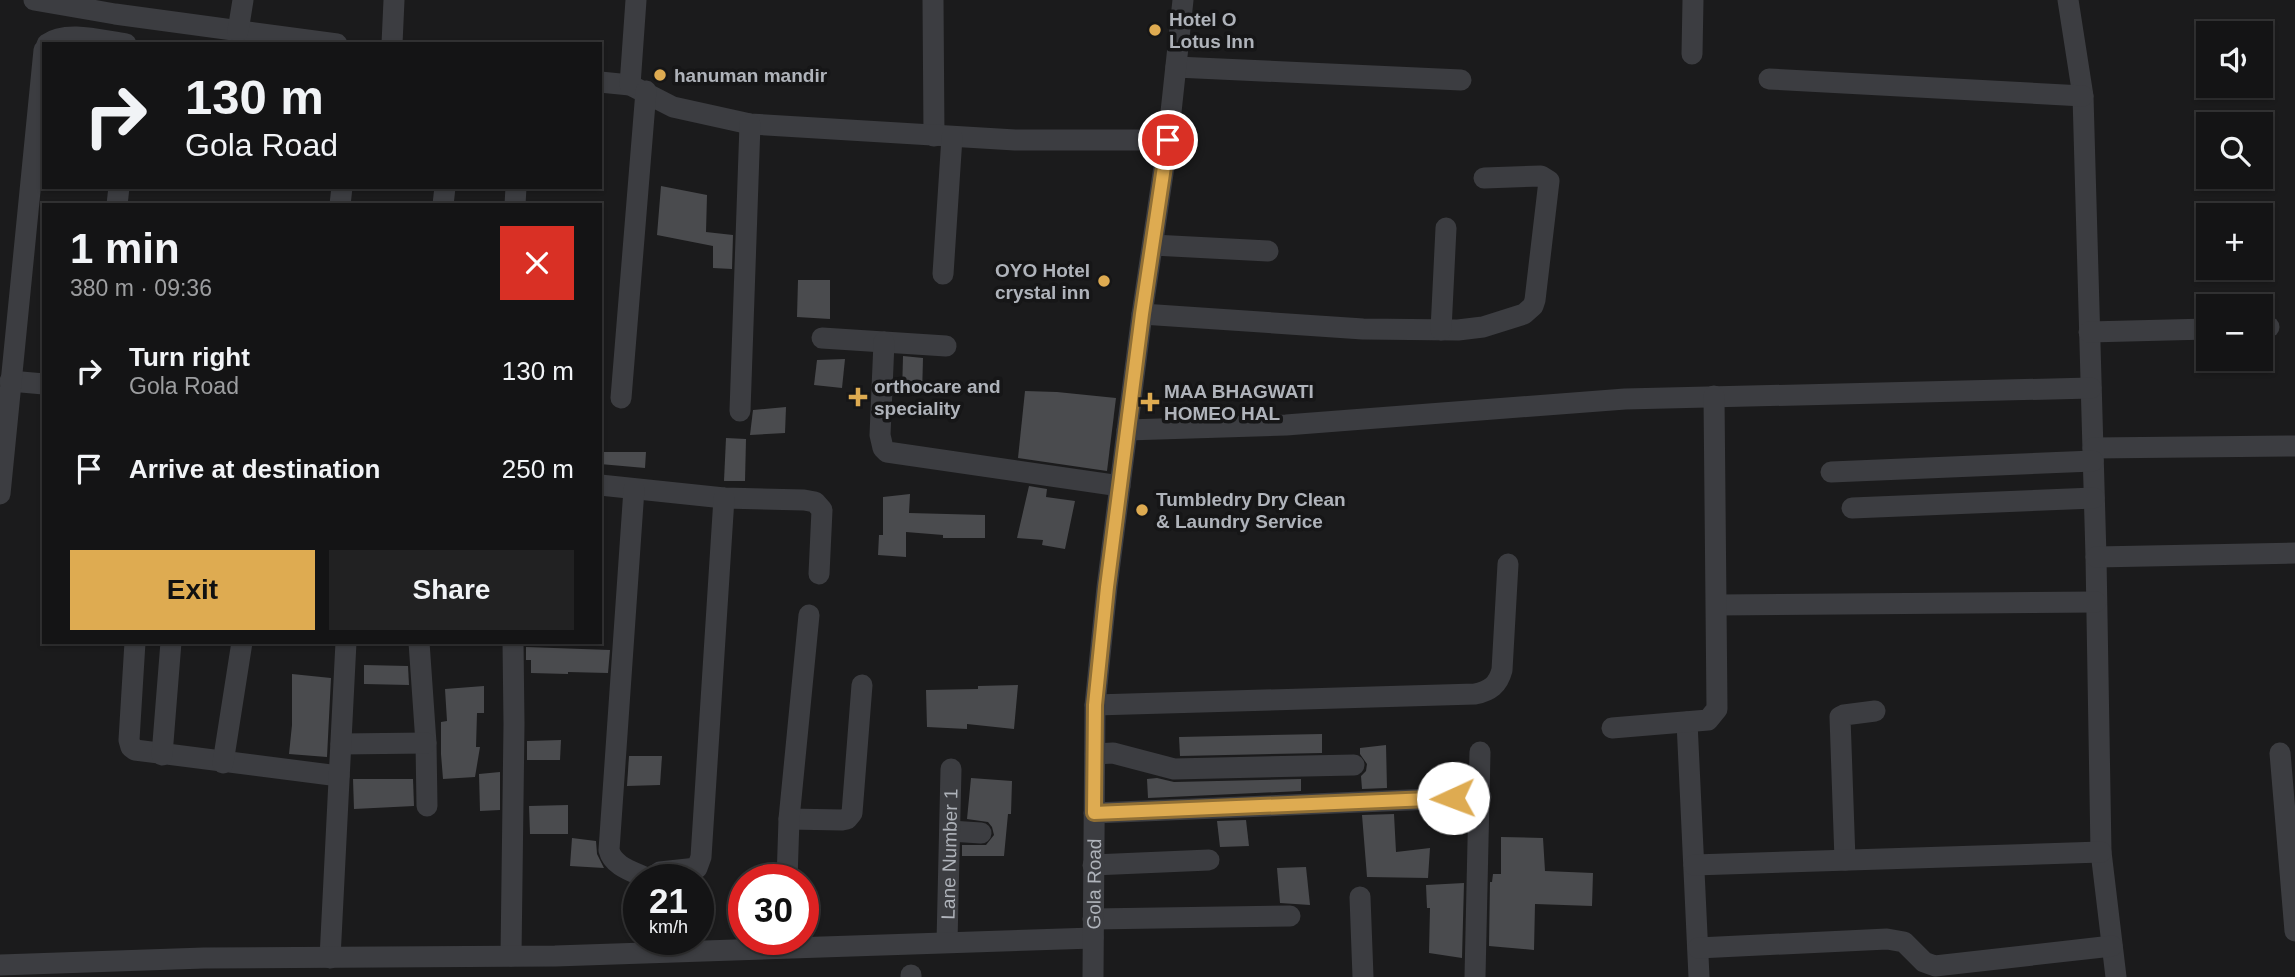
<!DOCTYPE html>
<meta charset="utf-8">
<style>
:root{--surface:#141415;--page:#212122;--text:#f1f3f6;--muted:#9d9ea0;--line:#333334;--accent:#deab51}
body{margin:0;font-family:Helvetica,sans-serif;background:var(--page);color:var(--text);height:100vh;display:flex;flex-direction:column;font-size:26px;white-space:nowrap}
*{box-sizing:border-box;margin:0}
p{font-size:23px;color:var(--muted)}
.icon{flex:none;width:38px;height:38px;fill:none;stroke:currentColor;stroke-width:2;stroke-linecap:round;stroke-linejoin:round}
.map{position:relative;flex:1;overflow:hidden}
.sheet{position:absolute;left:42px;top:203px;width:560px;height:441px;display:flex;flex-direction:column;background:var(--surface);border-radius:0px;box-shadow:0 2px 5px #0004,0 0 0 2px var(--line)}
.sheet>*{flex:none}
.banner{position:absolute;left:42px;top:42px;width:560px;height:147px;border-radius:0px;box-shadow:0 2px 5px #0004,0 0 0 2px var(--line);background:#141415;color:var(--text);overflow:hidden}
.buttons{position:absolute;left:2196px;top:21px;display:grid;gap:14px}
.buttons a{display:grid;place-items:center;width:77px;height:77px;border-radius:0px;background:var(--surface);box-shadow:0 2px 5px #0004,0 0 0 2px var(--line);font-size:35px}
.speed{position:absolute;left:623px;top:864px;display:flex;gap:14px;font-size:35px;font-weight:700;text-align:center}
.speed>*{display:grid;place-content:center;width:91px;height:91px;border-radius:50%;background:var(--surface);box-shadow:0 2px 5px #0004,0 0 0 2px var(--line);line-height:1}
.speed small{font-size:18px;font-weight:400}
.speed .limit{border:10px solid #d22;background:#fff;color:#111}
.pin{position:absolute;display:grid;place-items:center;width:60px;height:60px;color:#fff;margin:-30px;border:4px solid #fff;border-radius:50%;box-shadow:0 2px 7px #0007}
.me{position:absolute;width:77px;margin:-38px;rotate:268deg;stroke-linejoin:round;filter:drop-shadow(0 0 5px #0008)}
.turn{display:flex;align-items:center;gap:24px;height:147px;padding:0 28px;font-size:32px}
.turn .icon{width:91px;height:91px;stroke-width:2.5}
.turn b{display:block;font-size:49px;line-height:60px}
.round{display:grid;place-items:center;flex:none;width:74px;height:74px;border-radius:0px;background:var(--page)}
.head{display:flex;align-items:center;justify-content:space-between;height:119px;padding:0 28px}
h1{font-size:42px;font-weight:700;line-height:52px}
.action{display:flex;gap:14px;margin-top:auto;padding:14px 28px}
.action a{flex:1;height:80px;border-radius:0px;background:var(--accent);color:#111;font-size:28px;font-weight:700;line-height:80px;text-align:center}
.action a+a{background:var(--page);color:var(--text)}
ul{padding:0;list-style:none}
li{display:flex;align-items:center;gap:21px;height:98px;padding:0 28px}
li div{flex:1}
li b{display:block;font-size:26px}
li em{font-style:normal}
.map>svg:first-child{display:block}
.building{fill:#4a4b4e}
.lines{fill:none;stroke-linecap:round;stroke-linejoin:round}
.minor{stroke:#3c3d41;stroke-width:21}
.route-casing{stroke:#906f35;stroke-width:18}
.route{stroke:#deab51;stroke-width:12}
.poi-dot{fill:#deab51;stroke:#161617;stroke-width:2.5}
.labels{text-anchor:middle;stroke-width:7;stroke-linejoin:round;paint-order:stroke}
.poi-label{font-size:19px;font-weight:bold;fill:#afb3ba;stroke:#161617;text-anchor:start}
.street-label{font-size:19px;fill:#afb3ba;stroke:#161617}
</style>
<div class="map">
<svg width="2295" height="977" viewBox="0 0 2295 977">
<rect width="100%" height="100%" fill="#1b1b1c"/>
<g class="building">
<polygon points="661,186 707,195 706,232 733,235 732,269 713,268 713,246 657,235"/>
<polygon points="798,280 830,280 830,319 797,317"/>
<polygon points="903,356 923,358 922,395 902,395"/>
<polygon points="845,359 842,388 814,385 817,360"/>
<polygon points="1025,391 1057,392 1116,398 1107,471 1018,458"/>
<polygon points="786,407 785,433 750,435 753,410"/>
<polygon points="726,438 746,439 745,481 724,481"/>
<polygon points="600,452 646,452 645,468 600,464"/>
<polygon points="1029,486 1047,489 1046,497 1075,501 1065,549 1042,545 1043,540 1017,538"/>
<polygon points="910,494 909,513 985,515 985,538 943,538 943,535 906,532 906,557 878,555 879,535 883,535 883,497"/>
<polygon points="526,647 610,650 608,673 568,672 568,674 531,673 531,660 526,660"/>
<polygon points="364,665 408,666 409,685 364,684"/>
<polygon points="292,674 331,678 327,757 289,754 292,725"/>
<polygon points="1018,685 1014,729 967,724 967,729 927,727 926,690 978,689 978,686"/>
<polygon points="484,686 484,713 477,713 476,747 480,747 475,777 443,779 441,754 441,722 447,721 445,689"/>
<polygon points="1322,734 1322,753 1180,756 1179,737"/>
<polygon points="561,740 560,760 527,760 527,741"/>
<polygon points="1386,745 1387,788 1362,789 1361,776 1366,771 1367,764 1360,754 1360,748"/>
<polygon points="629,756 662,756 660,785 627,786"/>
<polygon points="500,772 500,810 480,811 479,774"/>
<polygon points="971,778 1012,781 1011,814 1008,814 1004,856 962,856 962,845 986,845 994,835 992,827 988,822 967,819"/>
<polygon points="1157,778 1174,782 1301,779 1301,791 1148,798 1147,779"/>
<polygon points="353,779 413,779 414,806 354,809"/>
<polygon points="568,805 568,834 530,834 529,806"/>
<polygon points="1394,814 1396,852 1430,848 1428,878 1367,877 1362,815"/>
<polygon points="1246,820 1249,846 1220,847 1217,821"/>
<polygon points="1501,837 1543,838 1545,871 1593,873 1592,906 1535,904 1534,950 1489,946 1490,882 1492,882 1493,874 1501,874"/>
<polygon points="572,838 596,841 597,854 604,868 570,866"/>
<polygon points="1306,867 1310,905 1280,903 1277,868"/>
<polygon points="1464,883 1462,958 1429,953 1430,908 1427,908 1426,885"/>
</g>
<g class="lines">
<g class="minor">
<polyline points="34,0 115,14 337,44"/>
<polyline points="933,0 934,136"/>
<polyline points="2068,0 2083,96 2096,557 2101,852 2116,977"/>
<polyline points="238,31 243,0"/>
<path d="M47,44c20,-14 56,-3 79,0"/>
<polyline points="392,44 394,0"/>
<polyline points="1692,54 1693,0"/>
<polyline points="1176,67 1461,80"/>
<polyline points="1769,79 2083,96"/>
<polyline points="600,82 630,85 673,107 750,124 1015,140 1168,140"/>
<polyline points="630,85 636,0"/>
<polyline points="117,205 119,187"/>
<polyline points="340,205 342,187"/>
<polyline points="443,205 445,187"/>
<polyline points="515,205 516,187"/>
<polyline points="1153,245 1268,251"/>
<polyline points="943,274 952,137"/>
<polyline points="1142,314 1363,329 1458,330 1483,327 1524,314 1533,306 1535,300 1549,181 1541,176 1484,178"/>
<polyline points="2261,327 2269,327"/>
<polyline points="1441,330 1446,228"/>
<polyline points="2089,332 2208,329"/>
<polyline points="822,338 946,346"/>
<polyline points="884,342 880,435 883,448 887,452 1120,486"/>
<polyline points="10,381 44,384"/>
<polyline points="621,398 646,91"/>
<polyline points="740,411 750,124"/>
<polyline points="1127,430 1286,425 1625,399 2091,388"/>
<polyline points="2093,448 2295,446"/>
<polyline points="1831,472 2093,461"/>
<polyline points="600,485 724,498 804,500 815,502 822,510 819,574"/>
<path d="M634,489l-25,361c4,17 26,22 40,29"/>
<polyline points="0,494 44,50"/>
<polyline points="1852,508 2094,498"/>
<polyline points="2096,557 2295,553"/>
<polyline points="1717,605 2096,602"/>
<polyline points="135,642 129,740 131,747 135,750 339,776"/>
<polyline points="419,642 426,743 427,806"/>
<path d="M1095,705l380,-11c15,-3 23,-9 27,-24l6,-106"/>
<polyline points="1687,722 1699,977"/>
<polyline points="1612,728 1708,720 1717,709 1714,396"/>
<polyline points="341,744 426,743"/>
<polyline points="2280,753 2295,931"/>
<polyline points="1095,754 1113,753 1174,769 1354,765"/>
<polyline points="162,755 171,642"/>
<polyline points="223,763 242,642"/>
<polyline points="1094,813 1481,797"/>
<polyline points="789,819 842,820 847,819 852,813 862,685"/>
<polyline points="950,831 981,833"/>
<polyline points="1845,860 1840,717 1844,715 1875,711"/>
<polyline points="1093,865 1209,860"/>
<polyline points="1694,865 2101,852"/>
<polyline points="648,880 660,872 697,868 701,857 724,498"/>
<polyline points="787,880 789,819 809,615"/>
<polyline points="1360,897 1363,977"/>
<polyline points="1093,919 1290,916"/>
<path id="s1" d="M947,942l4,-173"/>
<polyline points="1698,948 1887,939 1904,942 1924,962 1935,966 2112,946"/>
<polyline points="511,956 514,724 513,642"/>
<polyline points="330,958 346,642"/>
<polyline points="0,965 204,958 555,956 1093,938"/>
<polyline points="911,975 911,977"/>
<path id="s2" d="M1093,977l2,-272 12,-118 35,-273 26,-174 15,-140"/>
<polyline points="1475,977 1480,752"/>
</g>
</g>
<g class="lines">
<g class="route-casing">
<polyline id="route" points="1168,140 1142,314 1107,587 1095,705 1094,813 1453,798"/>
</g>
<use href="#route" class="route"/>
</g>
<g class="poi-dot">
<circle cx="1155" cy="30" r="7"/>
<circle cx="660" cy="75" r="7"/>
<circle cx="1104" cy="281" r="7"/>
<path d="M854.5 386.5h7v7h7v7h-7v7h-7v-7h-7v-7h7z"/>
<path d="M1146.5 391.5h7v7h7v7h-7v7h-7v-7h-7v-7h7z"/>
<circle cx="1142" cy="510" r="7"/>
</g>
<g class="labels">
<g class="poi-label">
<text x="1169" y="26">Hotel O<tspan x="1169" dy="22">Lotus Inn</tspan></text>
<text x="674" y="82">hanuman mandir</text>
<text x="1090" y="277" text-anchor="end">OYO Hotel<tspan x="1090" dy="22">crystal inn</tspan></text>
<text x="874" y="393">orthocare and<tspan x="874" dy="22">speciality</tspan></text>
<text x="1164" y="398">MAA BHAGWATI<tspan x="1164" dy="22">HOMEO HAL</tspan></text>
<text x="1156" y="506">Tumbledry Dry Clean<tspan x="1156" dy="22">&amp; Laundry Service</tspan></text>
</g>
<g class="street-label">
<text dy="7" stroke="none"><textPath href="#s1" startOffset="88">Lane Number 1</textPath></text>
<text dy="7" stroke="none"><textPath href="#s2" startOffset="93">Gola Road</textPath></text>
</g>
</g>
</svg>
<div class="buttons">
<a><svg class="icon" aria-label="sound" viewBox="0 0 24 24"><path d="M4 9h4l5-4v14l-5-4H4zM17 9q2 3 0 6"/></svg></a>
<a><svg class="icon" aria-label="search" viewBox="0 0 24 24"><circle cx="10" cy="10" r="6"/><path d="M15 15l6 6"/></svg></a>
<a>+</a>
<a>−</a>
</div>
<div class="speed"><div>21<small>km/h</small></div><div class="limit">30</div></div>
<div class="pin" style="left:1168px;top:140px;background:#d93025"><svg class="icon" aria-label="arrive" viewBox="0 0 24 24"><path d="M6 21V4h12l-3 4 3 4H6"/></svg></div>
<svg class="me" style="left:1453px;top:798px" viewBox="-20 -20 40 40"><circle r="19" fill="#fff"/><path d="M0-13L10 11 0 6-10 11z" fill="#deab51"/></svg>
<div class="banner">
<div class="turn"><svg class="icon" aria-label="right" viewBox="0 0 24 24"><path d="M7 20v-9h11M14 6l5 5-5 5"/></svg><div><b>130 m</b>Gola Road</div></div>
</div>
<section class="sheet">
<div class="head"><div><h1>1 min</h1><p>380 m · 09:36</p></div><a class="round" style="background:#d93025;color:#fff"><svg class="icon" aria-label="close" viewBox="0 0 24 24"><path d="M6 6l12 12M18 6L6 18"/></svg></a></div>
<ul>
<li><svg class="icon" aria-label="right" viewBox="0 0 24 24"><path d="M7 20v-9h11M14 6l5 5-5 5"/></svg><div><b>Turn right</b><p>Gola Road</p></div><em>130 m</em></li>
<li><svg class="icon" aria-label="arrive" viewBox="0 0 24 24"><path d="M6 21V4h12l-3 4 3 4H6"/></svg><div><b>Arrive at destination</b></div><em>250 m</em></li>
</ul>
<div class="action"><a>Exit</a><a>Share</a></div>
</section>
</div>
